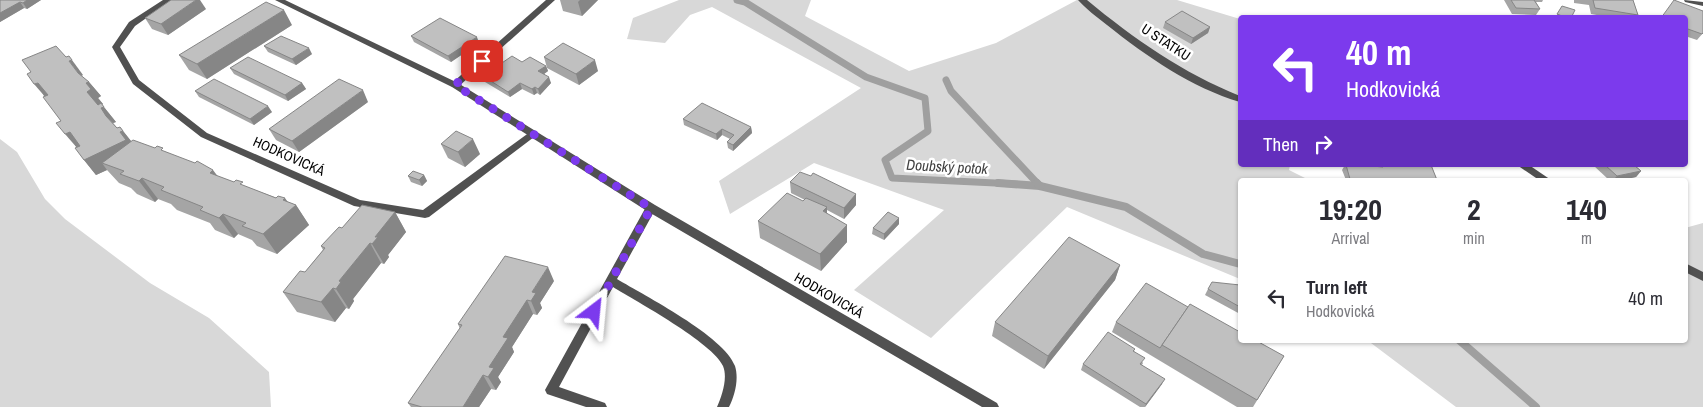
<!DOCTYPE html>
<meta charset="utf-8">
<style>
:root{--surface:#fff;--page:#f7f7f7;--text:#2b2b33;--muted:#7c7c81}
body{margin:0;font-family:"Archivo Narrow",sans-serif;background:var(--page);color:var(--text);height:100vh;display:flex;flex-direction:column;font-size:19px;white-space:nowrap}
*{box-sizing:border-box;margin:0}
p{font-size:16px;color:var(--muted)}
.icon{flex:none;width:28px;height:28px;fill:none;stroke:currentColor;stroke-width:2;stroke-linecap:round;stroke-linejoin:round}
.map{position:relative;flex:1;overflow:hidden}
.side{position:absolute;left:1238px;top:178px;width:450px;height:165px;display:flex;flex-direction:column;background:var(--surface);border-radius:5px;box-shadow:0 1px 4px #0004}
.side>*{flex:none}
.guide{position:absolute;left:1238px;top:15px;width:450px;height:152px;border-radius:5px;box-shadow:0 1px 4px #0004;background:#7c3aed;color:#fff;overflow:hidden}
.pin{position:absolute;display:grid;place-items:center;width:42px;height:42px;color:#fff;margin:-21px;border-radius:10px;box-shadow:0 2px 8px #0006}
.me{position:absolute;width:55px;margin:-28px;rotate:29deg;stroke-linejoin:round;filter:drop-shadow(0 0 4px #0008)}
.turn{display:flex;align-items:center;gap:18px;height:105px;padding:0 25px;font-size:22px}
.turn .icon{width:65px;height:65px;stroke-width:2.5}
.turn b{display:block;font-size:35px;line-height:42px}
.then{display:flex;align-items:center;height:48px;padding:0 25px;background:#0003;gap:10px;font-size:19px}
.eta{display:flex;justify-content:space-evenly;align-items:center;height:85px;text-align:center}
.eta b{font-size:30px;font-weight:800;line-height:35px}
ul{padding:0;list-style:none}
li{display:flex;align-items:center;gap:15px;height:70px;padding:0 25px}
li div{flex:1}
li b{display:block;font-size:19px}
li em{font-style:normal}
.map>svg:first-child{display:block}
.green{fill:#d8d8d8}
.lines{fill:none;stroke-linecap:round;stroke-linejoin:round}
.stream-far1{stroke:#9f9f9f;stroke-width:7}
.stream{stroke:#9f9f9f;stroke-width:8}
.minor{fill:#515151;fill-rule:evenodd}
.tertiary{fill:#515151;fill-rule:evenodd}
.wall{fill:#a5a5a5}
.shaded-wall{fill:#868686}
.building{fill:#c0c0c0;stroke:#868686}
.route{stroke:#7c3aed;stroke-width:9;stroke-dasharray:0 16.2}
.labels{text-anchor:middle;stroke-width:5;stroke-linejoin:round;paint-order:stroke}
.street-label{font-size:14px;fill:#000;stroke:#fff}
.water-label{font-size:15px;font-style:italic;fill:#404040;stroke:#fff}
</style>
<div class="map">
<svg width="1703" height="407" viewBox="0 0 1703 407">
<rect width="100%" height="100%" fill="#fff"/>
<g class="green">
<polygon points="679,0 811,0 805,16 909,71 996,43 1077,0 1177,0 1240,19 1240,165 1290,165 1289,170 1309,180 1240,180 1240,279 1067,207 931,338 854,290 944,210 814,163 730,214 719,181 861,88 712,7 690,15 665,43 627,39 633,18"/>
<polygon points="0,139 17,152 45,199 65,219 150,283 209,318 269,372 271,407 0,407"/>
<polygon points="1703,223 1703,407 1456,407 1367,340 1685,340 1685,228"/>
</g>
<g class="lines">
<g class="stream-far1">
<polyline points="737,0 745,2 866,77 925,98 928,131 885,160 892,178 1016,184"/>
<polyline points="946,80 951,91 1038,184"/>
</g>
<g class="stream">
<polyline points="998,183 1040,186 1126,207 1203,254 1240,264"/>
<polyline points="1037,183 1040,186"/>
<polyline points="1459,340 1536,407"/>
</g>
<g class="minor">
<polygon points="163,0 172,0 135,26 120,47 139,80 207,133 360,200 423,210 530,132 536,132 538,134 429,217 425,218 354,206 201,137 133,84 112,47 129,22"/>
<polygon points="546,0 555,0 458,87 452,87 451,85 452,83"/>
<path d="M1078,0h9c47,39 96,73 153,96v6c-48,-14 -94,-46 -133,-77 -10,-8 -21,-16 -29,-25z"/>
<polygon points="1684,0 1703,2 1703,6 1685,2"/>
<polygon points="1517,165 1529,165 1551,180 1539,180"/>
<path d="M651,204l5,4 -39,71c28,17 107,57 118,87 4,13 0,29 -6,41h-12c5,-11 11,-29 6,-41 -10,-23 -87,-65 -110,-79l-54,100 46,16 2,4h-21l-39,-13 -2,-4 102,-185z"/>
<polygon points="1685,263 1703,272 1703,281 1685,272"/>
</g>
<polygon class="tertiary" points="275,0 285,0 458,83 655,205 997,403 999,407 982,407 647,211 452,87"/>
</g>
<g class="wall">
<polygon points="0,0 41,0 27,9 24,8 0,22"/>
<polygon points="560,0 598,0 582,16 563,11"/>
<polygon points="1497,0 1543,0 1542,2 1536,2 1540,9 1536,15 1512,14 1504,0"/>
<polygon points="1574,0 1633,0 1638,15 1636,18 1614,18 1591,14 1589,5 1574,3"/>
<polygon points="1562,6 1571,18 1555,18"/>
<polygon points="206,9 168,35 152,29 145,18"/>
<polygon points="1685,18 1703,33 1697,40 1685,36"/>
<polygon points="1165,22 1210,27 1208,33 1191,44 1163,28"/>
<polygon points="292,25 207,79 189,70 179,55"/>
<polygon points="411,36 479,43 451,62 414,42"/>
<polygon points="264,46 312,54 296,65 268,52"/>
<polygon points="544,57 598,71 579,85 547,68"/>
<polygon points="522,62 546,66 548,71 544,74 551,83 540,95 537,93 534,95 522,89 510,97 485,82 483,76"/>
<polygon points="230,68 302,83 306,89 288,101 234,74"/>
<polygon points="31,72 83,75 81,76 89,82 101,96 98,98 103,104 102,105 116,122 113,123 117,128 120,127 131,141 166,152 217,176 296,205 309,225 277,254 257,246 252,240 238,234 234,238 215,230 210,223 177,210 171,204 158,199 155,202 137,194 131,188 119,183 107,170 96,175 84,160 61,121 44,96"/>
<polygon points="195,91 272,112 254,125 199,97"/>
<polygon points="368,102 299,152 276,140 269,129"/>
<polygon points="683,119 751,127 752,133 733,151 728,148 727,142 730,139 722,135 717,140 684,125"/>
<polygon points="441,144 480,154 465,167 448,158"/>
<polygon points="1345,165 1362,165 1378,166 1377,165 1431,165 1437,180 1346,180 1342,170"/>
<polygon points="1593,165 1634,165 1641,171 1636,177 1621,180 1609,180"/>
<polygon points="424,175 427,181 422,186 411,182 408,176"/>
<polygon points="790,182 856,194 856,205 844,219 827,210 827,214 847,225 847,242 821,271 760,238 758,221 803,201 805,200 791,193"/>
<polygon points="395,212 406,232 388,255 389,257 384,264 381,263 353,299 354,301 349,309 346,308 335,322 297,312 283,292 305,272 323,250 321,246 342,228"/>
<polygon points="899,218 899,224 884,240 872,234 873,228"/>
<polygon points="1120,265 1115,280 1044,369 992,336 995,322"/>
<polygon points="554,281 540,303 542,308 537,315 533,314 512,347 514,352 498,377 501,382 496,390 491,389 479,407 411,407 408,403 460,329 458,324"/>
<polygon points="1240,285 1240,314 1205,295 1208,289"/>
<polygon points="1188,307 1284,356 1253,407 1237,407 1112,332 1116,322"/>
<polygon points="1135,349 1134,351 1143,363 1142,365 1162,384 1145,407 1140,407 1081,370 1083,364"/>
</g>
<g class="shaded-wall">
<polygon points="27,0 41,0 27,9 23,3"/>
<polygon points="196,0 200,0 206,9 168,35 161,24"/>
<polygon points="580,0 598,0 582,16 578,2"/>
<polygon points="20,2 24,8 0,22 0,13"/>
<polygon points="284,10 292,25 207,79 197,64"/>
<polygon points="1210,27 1208,33 1191,44 1193,38"/>
<polygon points="477,37 479,43 451,62 448,56"/>
<polygon points="309,48 312,54 296,65 292,59"/>
<polygon points="72,60 83,75 81,76 78,73 69,61"/>
<polygon points="595,60 598,71 579,85 576,74"/>
<polygon points="546,66 548,71 540,77 538,71"/>
<polygon points="549,77 551,83 540,95 538,89"/>
<polygon points="89,82 101,96 98,98 103,104 98,107 87,92 86,83"/>
<polygon points="38,83 51,98 47,99 34,84"/>
<polygon points="302,83 306,89 288,101 285,95"/>
<polygon points="520,83 522,89 510,97 508,92"/>
<polygon points="535,87 537,93 534,95 532,89"/>
<polygon points="363,90 368,102 299,152 292,141"/>
<polygon points="268,106 272,112 254,125 250,119"/>
<polygon points="104,107 116,122 113,123 106,116 101,108"/>
<polygon points="751,127 752,133 733,151 733,145"/>
<polygon points="722,129 722,135 717,140 716,134"/>
<polygon points="123,131 135,146 102,163 107,170 96,175 84,160"/>
<polygon points="70,132 82,147 78,149 65,134"/>
<polygon points="473,139 480,154 465,167 458,152"/>
<polygon points="213,170 228,190 210,173"/>
<polygon points="1641,171 1636,177 1621,180 1613,180 1617,176"/>
<polygon points="424,175 427,181 422,186 419,180"/>
<polygon points="142,178 158,199 155,202 139,181"/>
<polygon points="856,194 856,205 844,219 844,208"/>
<polygon points="285,198 292,208 296,205 309,225 277,254 263,234 283,200"/>
<polygon points="827,207 827,225 823,211"/>
<polygon points="395,212 406,232 388,255 389,257 384,264 372,244 375,237"/>
<polygon points="223,214 238,234 234,238 219,218"/>
<polygon points="899,218 899,224 884,240 884,234"/>
<polygon points="847,225 847,242 821,271 820,254"/>
<polygon points="370,243 381,263 353,299 354,301 349,309 336,289 339,281"/>
<polygon points="1120,265 1115,280 1044,369 1048,356"/>
<polygon points="548,267 554,281 540,303 542,308 537,315 531,301 532,292"/>
<polygon points="333,288 346,308 335,322 321,302"/>
<polygon points="527,300 533,314 512,347 514,352 498,377 501,382 496,390 488,377 489,367 503,337"/>
<polygon points="483,375 491,389 479,407 463,407"/>
<polygon points="1165,379 1162,384 1145,407 1146,404"/>
</g>
<g class="building">
<polygon points="0,0 27,0 23,3 20,2 0,13"/>
<polygon points="171,0 196,0 161,24 145,18"/>
<polygon points="1511,0 1534,0 1540,9 1516,8"/>
<polygon points="1593,0 1633,0 1638,15 1595,8"/>
<polygon points="1674,0 1703,11 1703,33 1702,34 1685,28 1685,18 1661,18"/>
<polygon points="266,2 284,10 197,64 179,55"/>
<polygon points="1562,6 1575,10 1571,18 1567,18 1557,14"/>
<polygon points="1182,11 1210,27 1193,38 1165,22"/>
<polygon points="440,18 477,37 448,56 411,36"/>
<polygon points="281,36 309,48 292,59 264,46"/>
<polygon points="563,43 595,60 576,74 544,57"/>
<polygon points="56,46 66,57 69,56 72,60 69,61 78,73 89,82 86,83 91,89 87,92 98,105 101,103 104,107 101,108 106,116 117,128 120,127 123,131 120,132 126,140 84,160 75,148 80,146 70,132 65,134 56,123 61,121 43,97 48,95 38,83 34,84 27,74 31,72 22,60"/>
<polygon points="512,56 522,62 530,57 546,66 538,71 549,77 538,89 535,87 532,89 520,83 508,92 483,76"/>
<polygon points="248,57 302,83 285,95 230,68"/>
<polygon points="214,79 268,106 250,119 195,91"/>
<polygon points="339,79 363,90 292,141 269,129"/>
<polygon points="702,103 751,127 733,145 727,142 734,135 722,129 716,134 683,119"/>
<polygon points="456,131 473,139 458,152 441,144"/>
<polygon points="133,140 155,148 157,146 163,148 161,150 195,163 197,161 213,170 210,173 234,182 236,180 243,182 240,184 276,198 278,196 285,198 283,200 296,205 263,234 242,226 246,223 223,214 219,218 200,210 203,207 161,190 164,187 142,178 139,181 120,174 124,171 102,163"/>
<polygon points="1346,165 1362,165 1383,167 1383,165 1431,165 1437,180 1369,180 1350,179"/>
<polygon points="1605,165 1634,165 1641,171 1617,176"/>
<polygon points="413,171 424,175 419,180 408,176"/>
<polygon points="800,172 811,176 813,173 856,194 844,208 790,182"/>
<polygon points="787,193 803,201 806,198 827,207 823,211 847,225 820,254 758,221"/>
<polygon points="362,205 395,212 375,237 378,237 372,244 370,243 339,281 341,282 336,289 333,288 321,302 283,292 300,271 305,272 325,248 321,246 339,227 342,228"/>
<polygon points="888,212 899,218 884,234 873,228"/>
<polygon points="1069,237 1120,265 1048,356 995,322"/>
<polygon points="505,256 548,267 532,292 536,293 531,301 527,300 503,337 508,338 489,367 494,368 488,377 483,375 463,407 422,407 408,403 462,325 458,324"/>
<polygon points="1212,282 1240,285 1240,307 1208,289"/>
<polygon points="1146,283 1188,307 1162,345 1160,348 1116,322"/>
<polygon points="1190,304 1240,332 1240,340 1255,340 1284,356 1257,400 1162,345"/>
<polygon points="1108,332 1135,349 1133,351 1145,358 1140,364 1165,379 1146,404 1083,364"/>
</g>
<g class="lines">
<polyline class="route" points="482,61 455,85 651,208 594,312"/>
</g>
<g class="labels">
<g class="street-label">
<text transform="translate(1166 42) rotate(33)" y="5">U STATKU</text>
<text transform="translate(289 156) rotate(24)" y="5">HODKOVICKÁ</text>
<text transform="translate(829 295) rotate(30)" y="5">HODKOVICKÁ</text>
</g>
<g class="water-label">
<text transform="translate(947 167) rotate(3)" y="5">Doubský potok</text>
</g>
</g>
</svg>
<div class="pin" style="left:482px;top:61px;background:#d93025"><svg class="icon" aria-label="arrive" viewBox="0 0 24 24"><path d="M6 21V4h12l-3 4 3 4H6"/></svg></div>
<svg class="me" style="left:594px;top:312px" viewBox="-20 -20 40 40"><path d="M0-17L14 15 0 8-14 15z" fill="#7c3aed" stroke="#fff" stroke-width="4"/></svg>
<div class="guide">
<div class="turn"><svg class="icon" aria-label="left" viewBox="0 0 24 24"><path d="M17 20v-9H6M10 6l-5 5 5 5"/></svg><div><b>40 m</b>Hodkovická</div></div>
<div class="then">Then<svg class="icon" aria-label="right" viewBox="0 0 24 24"><path d="M7 20v-9h11M14 6l5 5-5 5"/></svg></div>
</div>
<section class="side">
<div class="eta">
<div><b>19:20</b><p>Arrival</p></div>
<div><b>2</b><p>min</p></div>
<div><b>140</b><p>m</p></div>
</div>
<ul>
<li><svg class="icon" aria-label="left" viewBox="0 0 24 24"><path d="M17 20v-9H6M10 6l-5 5 5 5"/></svg><div><b>Turn left</b><p>Hodkovická</p></div><em>40 m</em></li>
</ul>
</section>
</div>
